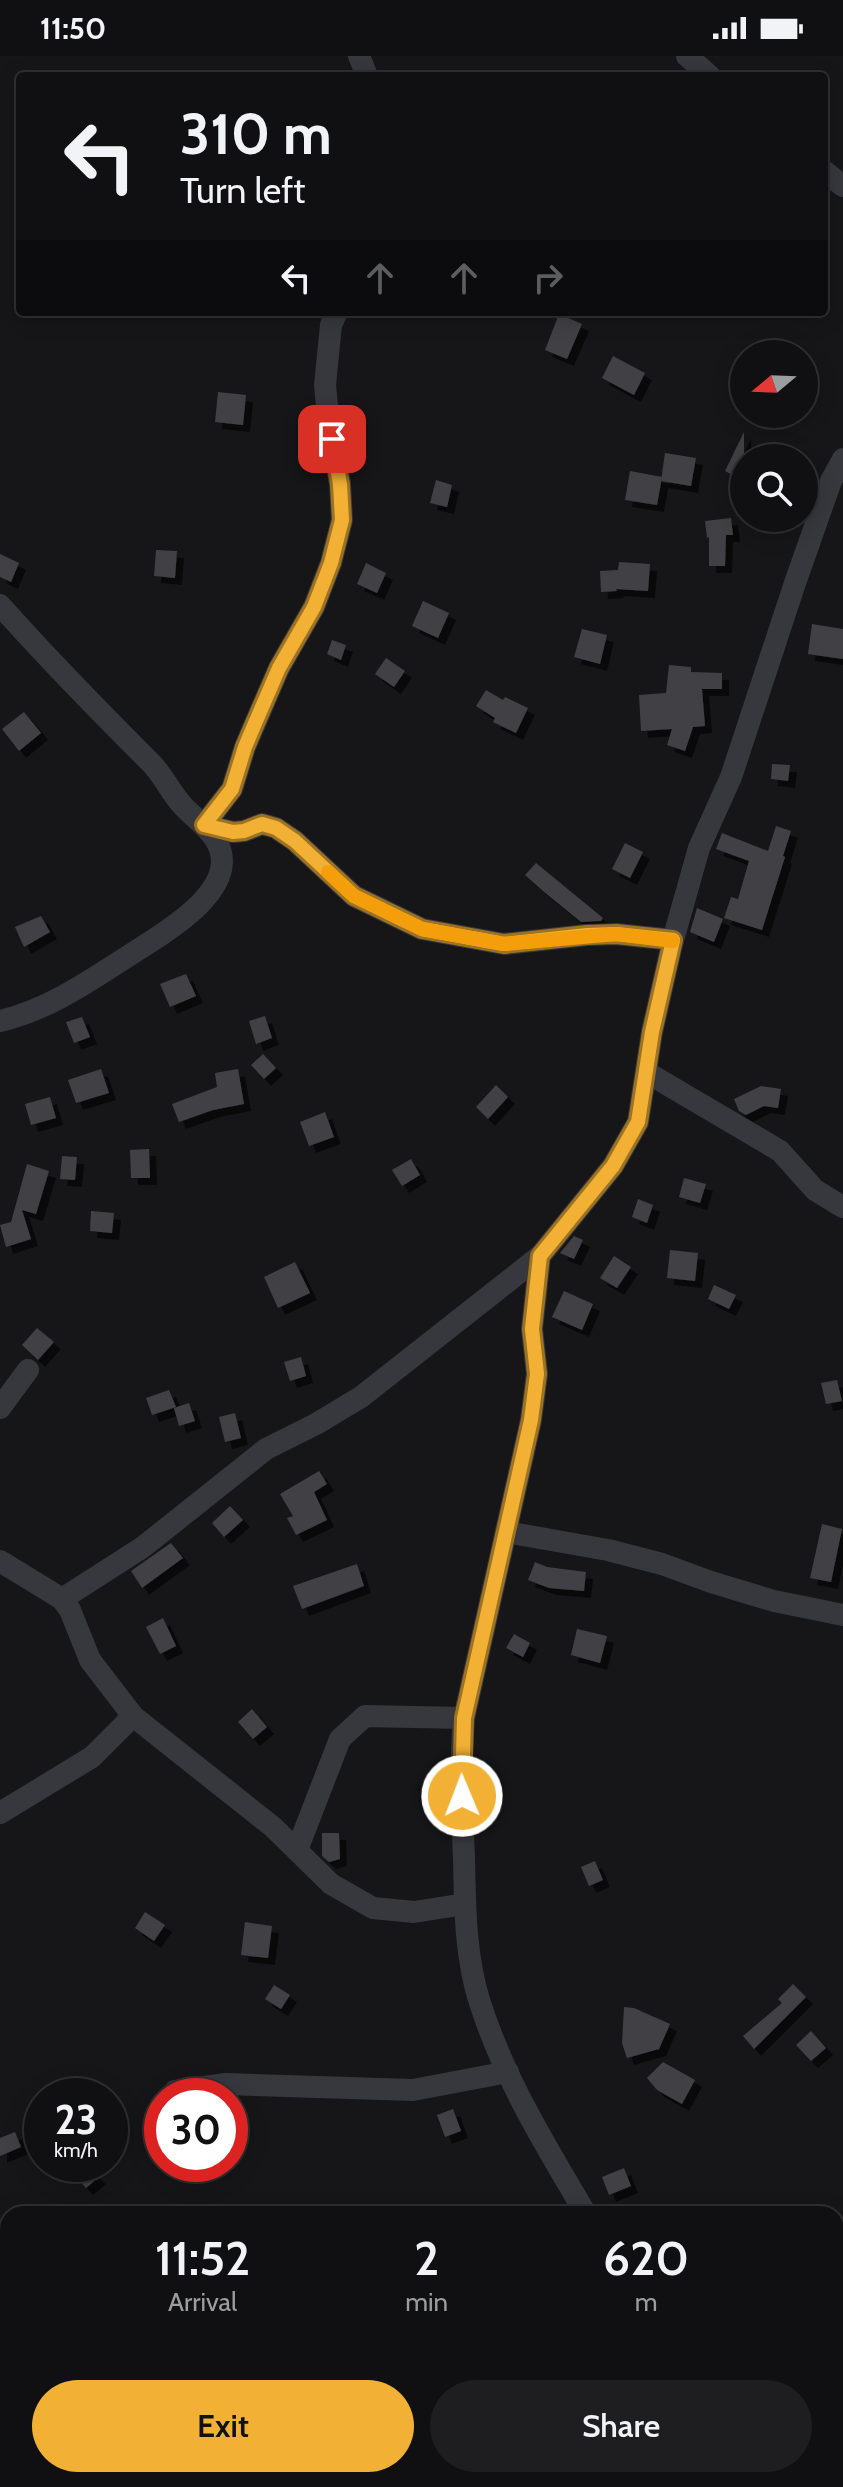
<!DOCTYPE html>
<style>
:root{--surface:#101012;--page:#1e1e20;--text:#f1f3f6;--muted:#9c9d9f;--line:#303032;--accent:#f2b134}
body{margin:0;font-family:Cabin,sans-serif;background:var(--page);color:var(--text);height:100vh;display:flex;flex-direction:column;font-size:30px;white-space:nowrap}
*{box-sizing:border-box;margin:0}
p{font-size:26px;color:var(--muted)}
.icon{flex:none;width:44px;height:44px;fill:none;stroke:currentColor;stroke-width:2;stroke-linecap:round;stroke-linejoin:round}
.map{position:relative;flex:1;overflow:hidden}
.details{position:absolute;left:0px;top:2150px;width:844px;height:282px;display:flex;flex-direction:column;background:var(--surface);border-radius:24px 24px 0 0;box-shadow:0 4px 20px #0003,0 0 0 2px var(--line)}
.details>*{flex:none}
.hud{position:absolute;left:16px;top:16px;width:812px;height:244px;border-radius:8px;box-shadow:0 4px 20px #0003,0 0 0 2px var(--line);background:#101012;color:var(--text);overflow:hidden}
.needle{width:52px;rotate:251deg}
.tools{position:absolute;left:730px;top:284px;display:grid;gap:16px}
.tools a{display:grid;place-items:center;width:88px;height:88px;border-radius:50%;background:var(--surface);box-shadow:0 4px 20px #0003,0 0 0 2px var(--line);font-size:40px}
.speed{position:absolute;left:24px;top:2022px;display:flex;gap:16px;font-size:40px;font-weight:700;text-align:center}
.speed>*{display:grid;place-content:center;width:104px;height:104px;border-radius:50%;background:var(--surface);box-shadow:0 4px 20px #0003,0 0 0 2px var(--line);line-height:1}
.speed small{font-size:20px;font-weight:400}
.speed .limit{border:12px solid #d22;background:#fff;color:#111}
.pin{position:absolute;display:grid;place-items:center;width:68px;height:68px;color:#fff;margin:-34px;border-radius:16px;box-shadow:0 4px 12px #0006}
.me{position:absolute;width:88px;margin:-44px;rotate:359deg;stroke-linejoin:round;filter:drop-shadow(0 0 6px #0008)}
.turn{display:flex;align-items:center;gap:28px;height:168px;padding:0 32px;font-size:36px}
.turn .icon{width:104px;height:104px;stroke-width:2.5}
.turn b{display:block;font-size:56px;line-height:68px}
.lanes{display:flex;align-items:center;height:76px;padding:0 32px;background:#0003;justify-content:center;gap:40px;direction:ltr}
.lanes .off{opacity:.35}
.eta{display:flex;justify-content:space-evenly;align-items:center;height:136px;text-align:center}
.eta b{font-size:48px;font-weight:600;line-height:56px}
.button{display:flex;gap:16px;margin-top:auto;padding:16px 32px}
.button a{flex:1;height:92px;border-radius:48px;background:var(--accent);color:#111;font-size:32px;font-weight:600;line-height:92px;text-align:center}
.button a+a{background:var(--page);color:var(--text)}
.status{display:flex;justify-content:space-between;align-items:center;height:56px;padding:0 40px;background:var(--surface);direction:ltr}
.status svg{height:22px;fill:currentColor}
.map>svg:first-child{display:block}
.building{fill:#404145;filter:url(#shadow)}
.lines{fill:none;stroke-linecap:round;stroke-linejoin:round}
.minor{stroke:#37383d;stroke-width:22}
.route-casing{stroke:#9d7322;stroke-width:20}
.route{stroke:#f2b134;stroke-width:14}
.slow{stroke:#f59e0b;stroke-width:14}
</style>
<div class="status"><b>11:50</b><svg viewBox="0 0 49 12"><path d="M0 12V9h3v3zM5 12V6h3v6zM10 12V3h3v9zM15 12V0h3v12zM26 1h20v11H26zM47 4h2v5h-2z"/></svg></div>
<div class="map">
<svg width="843" height="2431" viewBox="0 0 843 2431">
<defs>
<filter id="shadow"><feDropShadow dx="7" dy="7" stdDeviation="0" flood-color="#0009"/></filter>
</defs>
<rect width="100%" height="100%" fill="#161618"/>
<g class="building">
<polygon points="559,258 582,268 567,303 545,294"/>
<polygon points="613,300 645,317 634,339 602,322"/>
<polygon points="218,336 246,339 243,369 215,366"/>
<polygon points="744,376 744,425 725,415"/>
<polygon points="665,397 696,402 691,430 661,425"/>
<polygon points="630,415 662,421 657,449 625,444"/>
<polygon points="436,424 452,429 447,451 430,447"/>
<polygon points="731,462 733,479 726,479 725,510 709,510 709,481 707,482 705,465"/>
<polygon points="156,494 177,495 175,522 154,520"/>
<polygon points="0,498 19,507 11,526 0,521"/>
<polygon points="619,506 650,508 648,535 616,533 617,535 601,536 600,515 618,514"/>
<polygon points="366,507 386,517 377,537 357,528"/>
<polygon points="423,545 449,557 438,582 412,570"/>
<polygon points="812,568 843,573 843,603 808,598"/>
<polygon points="582,573 607,579 600,608 574,601"/>
<polygon points="332,584 346,589 341,604 327,598"/>
<polygon points="386,602 405,615 394,631 375,618"/>
<polygon points="669,609 691,611 691,616 722,617 722,633 702,633 705,670 693,671 685,695 667,689 672,673 641,675 639,639 666,637"/>
<polygon points="486,634 503,644 505,641 528,652 516,677 493,666 495,662 476,650"/>
<polygon points="24,656 41,677 19,695 2,673"/>
<polygon points="772,708 790,709 788,725 771,723"/>
<polygon points="776,770 791,775 783,800 785,801 762,874 724,862 731,841 738,843 749,805 716,793 722,777 768,795"/>
<polygon points="625,787 643,796 630,822 612,813"/>
<polygon points="536,807 603,862 601,865 581,866 543,835 525,819"/>
<polygon points="697,852 723,863 714,886 690,876"/>
<polygon points="41,860 50,876 24,891 15,871"/>
<polygon points="186,918 196,940 170,951 160,928"/>
<polygon points="265,960 272,982 256,988 249,965"/>
<polygon points="82,961 90,981 74,987 66,966"/>
<polygon points="263,998 276,1012 264,1023 251,1009"/>
<polygon points="101,1013 109,1037 76,1047 68,1024"/>
<polygon points="238,1013 244,1048 213,1054 179,1066 172,1048 217,1031 215,1017"/>
<polygon points="496,1029 508,1041 488,1063 476,1051"/>
<polygon points="761,1030 781,1033 778,1052 764,1050 746,1059 739,1055 734,1043"/>
<polygon points="50,1041 56,1062 31,1069 25,1048"/>
<polygon points="325,1056 334,1081 309,1090 300,1066"/>
<polygon points="149,1093 150,1122 131,1122 130,1094"/>
<polygon points="62,1100 77,1101 75,1124 60,1123"/>
<polygon points="411,1103 420,1119 402,1130 392,1114"/>
<polygon points="27,1108 49,1115 36,1158 22,1154 31,1183 6,1191 0,1169 11,1166"/>
<polygon points="684,1122 706,1128 700,1147 679,1141"/>
<polygon points="638,1143 653,1149 647,1167 632,1161"/>
<polygon points="91,1155 114,1157 112,1177 90,1175"/>
<polygon points="574,1180 583,1184 574,1203 560,1197"/>
<polygon points="670,1194 698,1197 695,1225 667,1222"/>
<polygon points="614,1200 631,1211 617,1232 600,1222"/>
<polygon points="295,1206 310,1237 278,1252 264,1221"/>
<polygon points="714,1229 736,1239 729,1253 708,1243"/>
<polygon points="564,1235 593,1248 582,1274 552,1261"/>
<polygon points="37,1272 54,1286 38,1304 22,1289"/>
<polygon points="301,1301 306,1320 290,1325 284,1306"/>
<polygon points="837,1324 842,1345 826,1348 821,1327"/>
<polygon points="169,1334 176,1351 152,1359 146,1342"/>
<polygon points="189,1347 195,1365 179,1370 174,1352"/>
<polygon points="235,1357 241,1382 225,1386 219,1361"/>
<polygon points="319,1415 327,1428 314,1436 327,1464 296,1479 287,1462 293,1460 280,1438"/>
<polygon points="230,1450 243,1464 224,1481 212,1467"/>
<polygon points="822,1468 842,1473 831,1526 810,1522"/>
<polygon points="171,1487 183,1502 142,1532 131,1515"/>
<polygon points="535,1506 547,1511 586,1516 584,1535 549,1532 528,1524"/>
<polygon points="357,1508 364,1530 302,1553 293,1530"/>
<polygon points="163,1562 176,1590 160,1598 146,1571"/>
<polygon points="577,1573 607,1580 600,1607 571,1599"/>
<polygon points="514,1578 530,1587 523,1601 506,1592"/>
<polygon points="252,1653 267,1671 253,1683 238,1666"/>
<polygon points="322,1777 339,1777 340,1803 329,1806 322,1800"/>
<polygon points="595,1805 603,1824 589,1830 581,1811"/>
<polygon points="145,1856 165,1869 154,1885 135,1872"/>
<polygon points="245,1866 272,1870 268,1902 241,1899"/>
<polygon points="793,1928 806,1941 754,1993 743,1980 782,1947 778,1943"/>
<polygon points="274,1929 290,1939 281,1953 265,1943"/>
<polygon points="624,1951 634,1952 670,1968 659,1993 627,2002 622,1987"/>
<polygon points="811,1975 826,1992 811,2005 796,1989"/>
<polygon points="663,2006 695,2024 682,2048 657,2034 647,2022"/>
<polygon points="453,2053 461,2075 445,2081 437,2059"/>
<polygon points="15,2076 21,2091 0,2100 0,2082"/>
<polygon points="85,2108 99,2121 86,2132 73,2118"/>
<polygon points="624,2112 631,2130 609,2139 602,2121"/>
</g>
<g class="lines">
<g class="minor">
<polyline points="359,0 367,20"/>
<polyline points="687,0 710,20"/>
<polyline points="824,115 843,130"/>
<path d="M0,549c48,54 99,106 151,158 12,12 20,30 32,43 13,14 34,27 38,47 9,39 -49,75 -77,93 -45,28 -91,63 -144,75"/>
<polyline points="204,769 232,733 245,691 279,612 314,551 331,507 342,464 340,428 328,360 325,329 331,269 337,256"/>
<polyline points="204,769 233,776 244,775 262,768 276,772 295,785 354,840 422,873 504,888 587,879 616,878 673,884"/>
<polyline points="646,1016 780,1095 815,1134 843,1151"/>
<polyline points="0,1352 28,1314"/>
<polyline points="506,1476 608,1494 662,1508 711,1526 774,1545 843,1559"/>
<polyline points="0,1505 62,1543 70,1554 90,1604 133,1660 273,1771 331,1828 373,1852 414,1856 465,1848"/>
<polyline points="62,1543 143,1491 266,1393 316,1368 361,1341 540,1200"/>
<polyline points="0,1757 92,1701 133,1660"/>
<polyline points="297,1794 340,1683 365,1660 464,1662"/>
<polyline points="175,2035 226,2028 413,2034 508,2016"/>
<path d="M586,2158c-40,-67 -82,-136 -106,-211 -15,-46 -15,-97 -16,-145 -2,-47 -4,-93 0,-140l67,-298 6,-46 -5,-45 8,-73 73,-90 25,-44 14,-90 21,-92 26,-92 32,-71 64,-194 36,-102 12,-22"/>
<polyline points="836,2238 843,2237"/>
<polyline points="704,2424 707,2431"/>
<polyline points="225,2431 235,2424"/>
</g>
</g>
<g class="lines">
<g class="route-casing">
<polyline id="route" points="332,383 340,428 342,464 331,507 314,551 279,612 256,665 245,691 232,733 204,769 233,776 244,775 262,768 276,772 295,785 354,840 422,873 504,888 587,879 616,878 673,884 652,976 638,1066 613,1110 540,1200 532,1273 537,1318 531,1364 464,1662 462,1740"/>
</g>
<use href="#route" class="route"/>
<polyline class="slow" points="328,816 354,840 422,873 504,888 616,878 673,885"/>
</g>
</svg>
<div class="tools">
<a><svg class="needle" viewBox="-14 -14 28 28"><path d="M0-13l5 13h-10z" fill="#e53935"/><path d="M0 13l5-13h-10z" fill="#9c9d9f"/></svg></a>
<a><svg class="icon" aria-label="search" viewBox="0 0 24 24"><circle cx="10" cy="10" r="6"/><path d="M15 15l6 6"/></svg></a>
</div>
<div class="speed"><div>23<small>km/h</small></div><div class="limit">30</div></div>
<div class="pin" style="left:332px;top:383px;background:#d93025"><svg class="icon" aria-label="arrive" viewBox="0 0 24 24"><path d="M6 21V4h12l-3 4 3 4H6"/></svg></div>
<svg class="me" style="left:462px;top:1740px" viewBox="-20 -20 40 40"><circle r="17" fill="#f2b134" stroke="#fff" stroke-width="3"/><path d="M0-11L8 9 0 5-8 9z" fill="#fff"/></svg>
<div class="hud">
<div class="turn"><svg class="icon" aria-label="left" viewBox="0 0 24 24"><path d="M17 20v-9H6M10 6l-5 5 5 5"/></svg><div><b>310 m</b>Turn left</div></div>
<div class="lanes"><svg class="icon" aria-label="left" viewBox="0 0 24 24"><path d="M17 20v-9H6M10 6l-5 5 5 5"/></svg><svg class="icon off" aria-label="ahead" viewBox="0 0 24 24"><path d="M12 20V5M6 11l6-6 6 6"/></svg><svg class="icon off" aria-label="ahead" viewBox="0 0 24 24"><path d="M12 20V5M6 11l6-6 6 6"/></svg><svg class="icon off" aria-label="right" viewBox="0 0 24 24"><path d="M7 20v-9h11M14 6l5 5-5 5"/></svg></div>
</div>
<section class="details">
<div class="eta">
<div><b>11:52</b><p>Arrival</p></div>
<div><b>2</b><p>min</p></div>
<div><b>620</b><p>m</p></div>
</div>
<div class="button"><a>Exit</a><a>Share</a></div>
</section>
</div>
